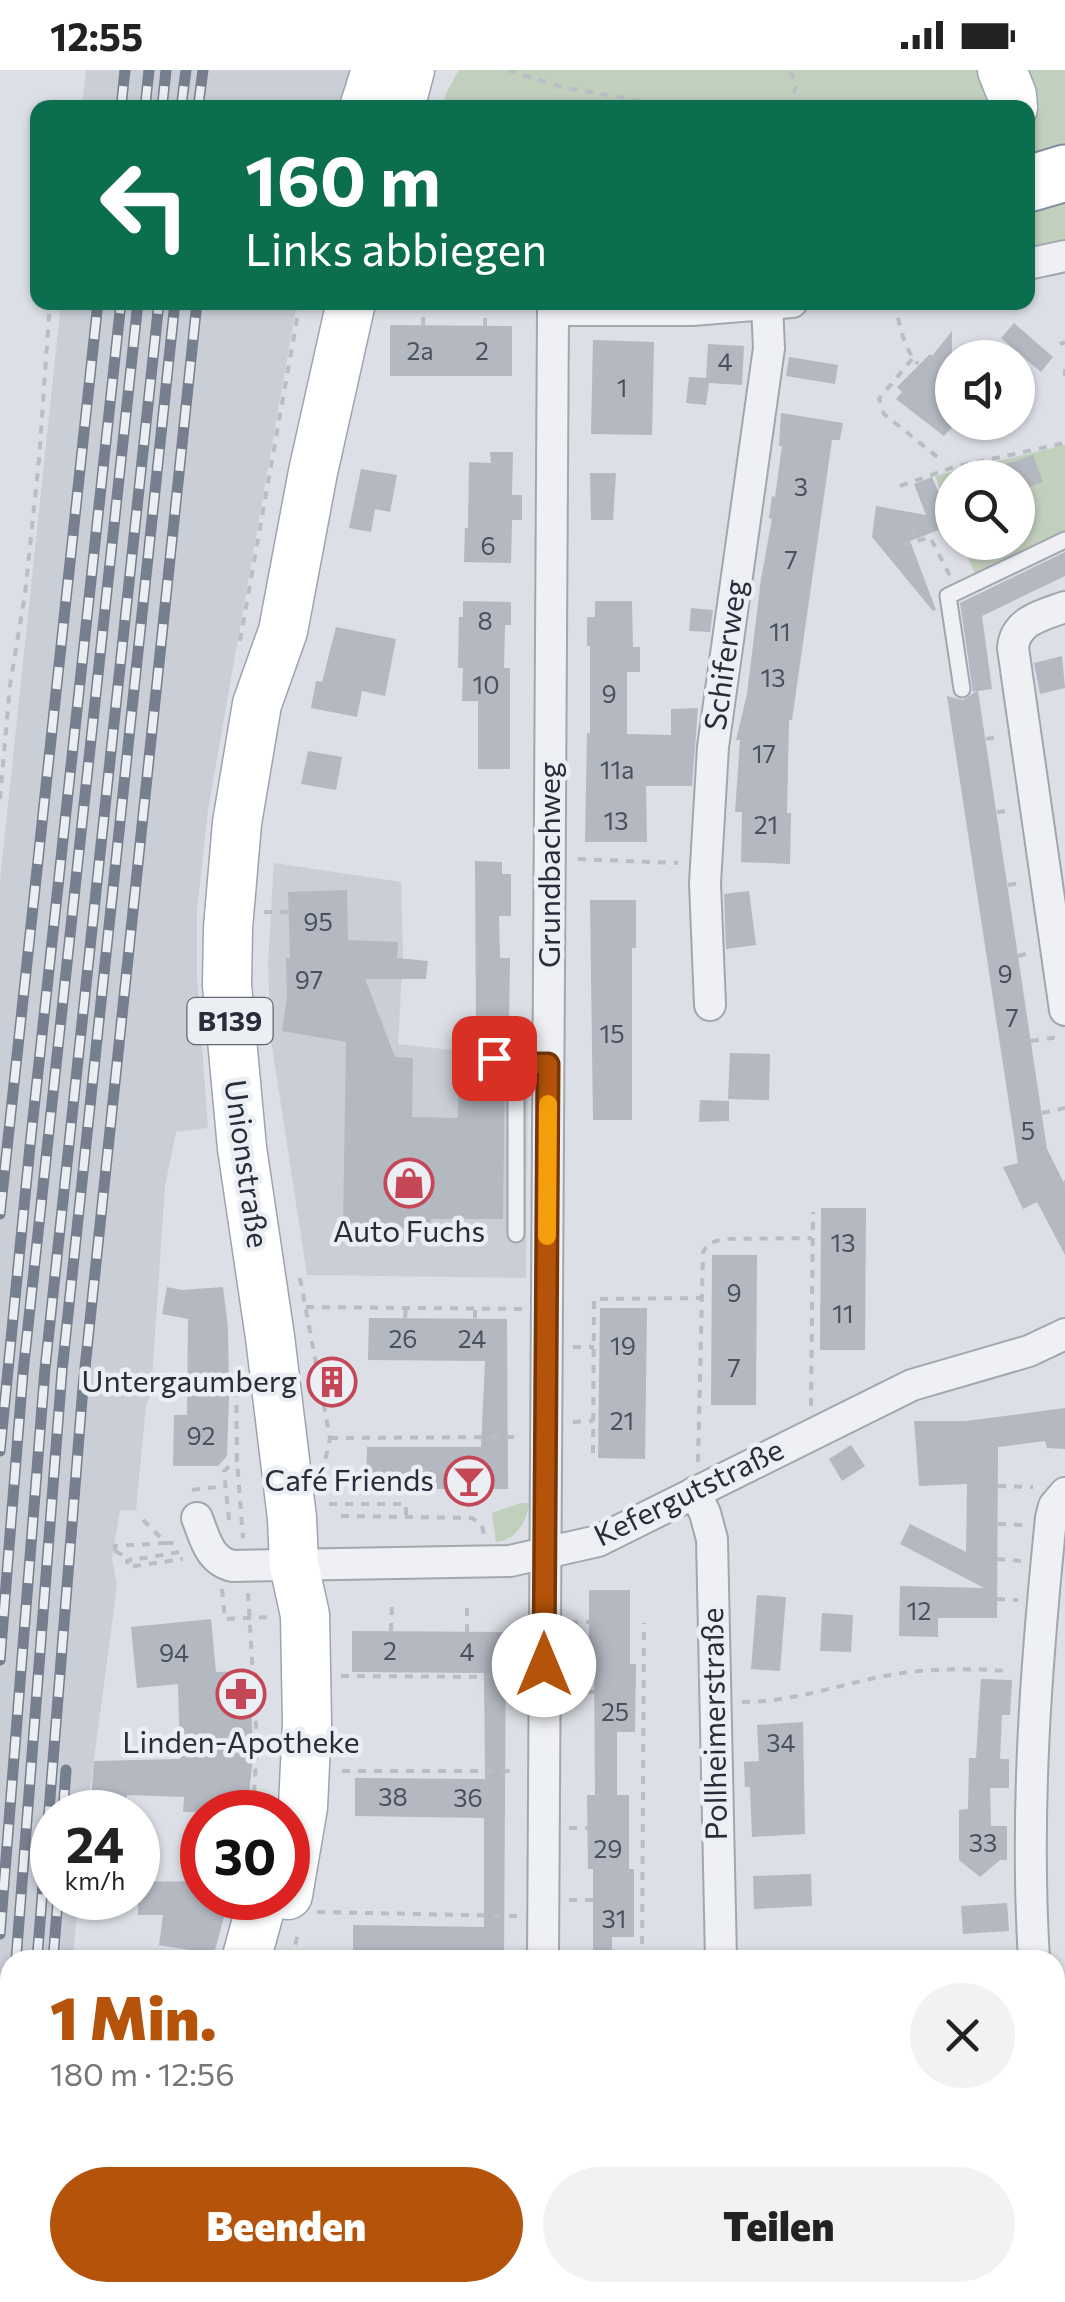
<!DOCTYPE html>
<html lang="de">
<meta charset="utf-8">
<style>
:root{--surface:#fff;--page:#f2f2f2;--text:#222;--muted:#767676;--accent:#b45309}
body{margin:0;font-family:Commissioner,sans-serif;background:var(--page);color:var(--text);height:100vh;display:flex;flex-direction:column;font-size:38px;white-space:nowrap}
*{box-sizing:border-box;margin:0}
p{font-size:32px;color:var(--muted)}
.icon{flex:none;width:55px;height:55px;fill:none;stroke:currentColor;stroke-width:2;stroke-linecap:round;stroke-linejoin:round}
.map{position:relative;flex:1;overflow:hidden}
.details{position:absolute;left:0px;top:1880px;width:1065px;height:352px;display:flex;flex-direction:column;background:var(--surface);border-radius:30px 30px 0 0;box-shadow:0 2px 8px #0004}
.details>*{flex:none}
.guide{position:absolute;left:30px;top:30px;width:1005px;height:210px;border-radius:20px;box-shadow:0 2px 8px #0004;background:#0b6e4f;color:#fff;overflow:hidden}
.controls{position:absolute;left:935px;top:270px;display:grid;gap:20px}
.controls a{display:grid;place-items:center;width:100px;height:100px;border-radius:50%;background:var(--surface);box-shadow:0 2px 8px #0004;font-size:50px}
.speed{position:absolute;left:30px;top:1720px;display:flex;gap:20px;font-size:50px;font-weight:700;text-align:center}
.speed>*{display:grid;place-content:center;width:130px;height:130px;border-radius:50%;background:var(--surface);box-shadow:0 2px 8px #0004;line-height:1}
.speed small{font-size:25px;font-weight:400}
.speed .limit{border:15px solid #d22;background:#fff;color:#111}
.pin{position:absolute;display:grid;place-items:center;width:85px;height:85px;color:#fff;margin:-42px;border-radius:20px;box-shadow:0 5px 15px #0006}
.me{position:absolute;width:110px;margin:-55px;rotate:0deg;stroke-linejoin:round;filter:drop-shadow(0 0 8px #0008)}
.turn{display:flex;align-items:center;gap:35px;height:210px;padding:0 50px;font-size:45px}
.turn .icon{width:130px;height:130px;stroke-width:2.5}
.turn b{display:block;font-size:70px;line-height:85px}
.round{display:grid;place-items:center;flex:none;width:105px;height:105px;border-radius:52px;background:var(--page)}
.head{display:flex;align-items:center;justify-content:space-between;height:170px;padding:0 50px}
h1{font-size:60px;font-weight:800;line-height:75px;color:var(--accent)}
.button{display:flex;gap:20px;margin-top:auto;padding:20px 50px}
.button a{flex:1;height:115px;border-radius:60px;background:var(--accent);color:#fff;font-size:40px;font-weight:800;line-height:115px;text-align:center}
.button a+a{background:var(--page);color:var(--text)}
.status{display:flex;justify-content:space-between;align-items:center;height:70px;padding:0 50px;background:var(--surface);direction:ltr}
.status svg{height:28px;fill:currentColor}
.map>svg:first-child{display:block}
.built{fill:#caced6}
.green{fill:#c1cfbd}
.building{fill:#b3b8c1}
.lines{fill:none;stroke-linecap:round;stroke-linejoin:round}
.lane-casing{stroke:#a2a6ae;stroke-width:19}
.street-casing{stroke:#a2a6ae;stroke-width:34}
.primary-casing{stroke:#9ca4b0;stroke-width:51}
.highway-casing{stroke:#848d9b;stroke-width:59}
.path{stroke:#babdc4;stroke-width:4;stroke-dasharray:8 8;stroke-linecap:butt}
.lane{stroke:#eef0f4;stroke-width:15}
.street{stroke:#eef0f4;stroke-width:30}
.primary{stroke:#fff;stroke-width:48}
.highway{stroke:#fff;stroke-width:55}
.rail-casing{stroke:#767f8e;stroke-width:11}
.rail{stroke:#ebeef3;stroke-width:8;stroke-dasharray:22;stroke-linecap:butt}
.route-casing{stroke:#753606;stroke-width:25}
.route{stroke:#b45309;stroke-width:18}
.slow{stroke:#f59e0b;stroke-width:18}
.labels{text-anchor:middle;stroke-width:9;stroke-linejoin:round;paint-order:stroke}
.number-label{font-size:25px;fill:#4a505c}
.shield{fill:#ebeef3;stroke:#626772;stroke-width:2.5}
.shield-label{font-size:28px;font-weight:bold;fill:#272d3a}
.street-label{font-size:30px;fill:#272d3a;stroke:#ebeef3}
.poi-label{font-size:30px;fill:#272d3a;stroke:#ebeef3}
</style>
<div class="status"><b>12:55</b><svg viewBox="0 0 49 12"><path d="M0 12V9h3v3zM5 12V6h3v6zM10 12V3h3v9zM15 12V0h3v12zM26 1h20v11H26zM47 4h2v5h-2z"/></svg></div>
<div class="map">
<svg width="1065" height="2232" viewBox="0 0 1065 2232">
<rect width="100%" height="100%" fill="#dcdfe5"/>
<g class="built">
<polygon points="86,0 350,0 339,37 82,37"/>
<polygon points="61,233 297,233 208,740 197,840 197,908 208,1058 176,1062 165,1116 151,1324 146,1335 136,1440 144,1441 120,1440 112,1488 117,1516 87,1742 52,1742 52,1828 78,1828 73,1890 10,1890 10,2222 52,2223 51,2232 0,2232 0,810"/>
<polygon points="274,793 401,812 403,883 398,974 460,981 528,981 526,1208 307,1205 271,970 268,892"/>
</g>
<g class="green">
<polygon points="459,0 986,0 1000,38 442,38 446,23"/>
<polygon points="1019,0 1065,0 1065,88 1028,101 1028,38"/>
<polygon points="1065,118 1065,174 1028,182 1028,127"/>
<polygon points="1065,375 1065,466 975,504 962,473 1018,472 1018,408 952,408 952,450 935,406"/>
<path d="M521,1433h8c-2,19 -14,38 -33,39l-4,-29z"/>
</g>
<g class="building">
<polygon points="1014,253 1053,287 1041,302 1001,268"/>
<polygon points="390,255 512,256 512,306 390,306"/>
<polygon points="952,261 952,357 944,366 896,329 902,322 897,317 930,284 932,286"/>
<polygon points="593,270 654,272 652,365 591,364"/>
<polygon points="708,274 744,276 742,315 709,313 706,335 686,333 689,307 706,308"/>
<polygon points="789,287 838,295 835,314 786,306"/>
<polygon points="781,343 843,353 840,370 832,370 792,650 789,650 787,743 791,743 790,794 741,792 742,742 735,742 740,670 736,670 747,624 761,509 772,449 769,448 772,426 775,427 782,376 779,376"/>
<polygon points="490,382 513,382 512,425 522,425 522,450 512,450 511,493 464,492 465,458 468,458 469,392 491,393"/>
<polygon points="1033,385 1043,412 1018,421 1018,408 977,408 977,404"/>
<polygon points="361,399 397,405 390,442 375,439 371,462 349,458"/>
<polygon points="590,403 616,403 613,450 591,450"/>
<polygon points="932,407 952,455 910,471 936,540 933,541 872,467 876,436 926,445 914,414"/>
<polygon points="1065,482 1065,506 982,546 992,619 978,621 1047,1079 1065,1115 1065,1185 1037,1132 1023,1139 1003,1097 1018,1093 947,626 963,630 977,621 973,622 960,533"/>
<polygon points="463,531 511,532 511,555 505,555 504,598 510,598 510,699 478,699 478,631 462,631 463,598 458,598 459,547 463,547"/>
<polygon points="595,531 632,531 633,577 640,577 640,602 627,602 627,664 671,665 671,639 698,638 692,716 646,716 647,772 585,772 587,663 590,663 590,576 587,576 587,547 595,547"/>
<polygon points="691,538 713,540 710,562 689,561"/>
<polygon points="336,557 396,569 385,626 362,621 357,647 311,638 316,611 322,612"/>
<polygon points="1062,586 1065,618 1040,624 1034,593"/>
<polygon points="308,681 342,687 336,720 301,714"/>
<polygon points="475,791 502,792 502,804 511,804 511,846 499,846 500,888 510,888 509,955 495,955 495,977 472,978 472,955 476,955"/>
<polygon points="347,820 348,870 398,872 397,888 428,891 426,909 365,909 395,987 413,988 412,1047 458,1048 459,999 505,1000 503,1149 431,1149 430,1158 343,1157 346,972 282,961 287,928 286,888 290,888 288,822"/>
<polygon points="749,821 756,875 726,879 724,824"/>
<polygon points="590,830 636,830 636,878 632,878 632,1050 593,1050"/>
<polygon points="730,983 770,984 769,1030 728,1029"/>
<polygon points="700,1030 729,1031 729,1051 699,1052"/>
<polygon points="821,1138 866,1138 865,1280 820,1280"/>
<polygon points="712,1185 757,1185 756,1335 711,1335"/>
<polygon points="167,1217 182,1220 223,1217 228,1257 229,1327 227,1386 218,1396 173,1396 174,1345 187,1345 188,1249 162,1244"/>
<polygon points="600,1238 647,1238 645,1389 598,1388"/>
<polygon points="369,1248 507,1249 508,1419 366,1419 367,1377 481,1377 485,1291 368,1290"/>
<polygon points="1065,1338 1065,1379 1047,1378 1045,1371 998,1377 997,1548 938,1548 938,1567 899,1566 900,1516 984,1518 900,1474 910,1454 966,1482 967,1414 919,1416 914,1351 966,1351"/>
<polygon points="851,1375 865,1396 842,1411 829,1389"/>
<polygon points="589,1520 630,1520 630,1594 636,1594 635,1662 617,1662 617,1725 629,1725 629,1799 634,1799 634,1867 612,1867 612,1890 593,1890 593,1799 588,1799 587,1725 595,1725 594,1594 589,1594"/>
<polygon points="757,1525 786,1527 780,1601 751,1599"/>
<polygon points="822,1543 853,1545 851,1582 820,1581"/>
<polygon points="211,1549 216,1602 250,1601 253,1687 247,1742 183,1742 184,1727 127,1725 126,1742 90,1742 94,1691 180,1689 178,1614 137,1618 131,1557"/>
<polygon points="352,1561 506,1562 504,1890 353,1890 353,1855 484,1857 484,1748 355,1746 355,1708 485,1709 484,1603 352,1602"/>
<polygon points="981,1609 1012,1610 1010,1645 1002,1645 1000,1689 1009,1689 1009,1718 990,1718 991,1756 1007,1756 1007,1790 1000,1790 980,1807 959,1790 959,1740 968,1739 969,1688 976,1688"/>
<polygon points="803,1652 805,1764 752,1767 750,1717 745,1717 744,1692 759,1691 757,1655"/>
<polygon points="811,1804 812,1836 754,1839 753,1806"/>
<polygon points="202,1811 202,1828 229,1828 214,1884 159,1875 163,1845 138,1845 138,1812"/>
<polygon points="1007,1833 1009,1861 963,1864 961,1836"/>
</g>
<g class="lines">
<g class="lane-casing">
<g id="lane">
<polyline points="962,619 948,526 1065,470"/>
<polyline points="463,989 507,988 516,994"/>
<polyline points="516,1164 516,994 549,994"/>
</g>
</g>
<g class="street-casing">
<g id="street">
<polyline points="1028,194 1065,186"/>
<path d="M1065,537c-23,8 -50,14 -52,41l52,362"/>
<polyline points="710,935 705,813 713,677 769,278 767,236"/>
<polyline points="695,1422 705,1443 712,1469 721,1890"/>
<path d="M197,1448c8,20 12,43 36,48l277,-5 88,-20 314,-156 117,-34 36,-17"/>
<polyline points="543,1890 553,240 692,240 792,232"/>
<path d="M1034,1890c-9,-148 2,-295 17,-442l3,-12 11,-13"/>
<polyline points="1055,2063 1065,2120"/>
<polyline points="740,2222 741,2232"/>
<polyline points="531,2232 532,2222"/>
</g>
</g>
<g class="primary-casing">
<g id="primary">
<polyline points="1002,0 1012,25 1013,38"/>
<polyline points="364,38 376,0"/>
<polyline points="400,38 410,0"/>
<polyline points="288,1825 303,1737 307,1653 305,1545 294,1495 292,1448 270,1267 242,1078 227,915 228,858 237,753 257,634 283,561 313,402 351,232"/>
<polyline points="246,1890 263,1828"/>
<polyline points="140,2232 143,2222"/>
</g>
</g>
<g class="highway-casing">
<polyline id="highway" points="1028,114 1065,103"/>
</g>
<g class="path">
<polyline points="508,0 561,17 682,38"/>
<polyline points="787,38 797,15 789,0"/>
<polyline points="442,232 527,238"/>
<path d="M895,232c4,21 8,46 23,62"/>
<polyline points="423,255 424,232"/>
<polyline points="485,256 485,236"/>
<polyline points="1060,274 1065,272"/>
<polyline points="912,289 879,329 884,344 941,390"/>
<polyline points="1065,299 1065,306"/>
<polyline points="900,416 954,397 1065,373"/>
<polyline points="916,460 905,475 930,467 950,506"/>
<polyline points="240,571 300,232"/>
<polyline points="986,669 999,667"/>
<polyline points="0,729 10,615 25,524 39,390 50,232"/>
<polyline points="997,742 1009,741"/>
<polyline points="578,789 678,793"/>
<polyline points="1008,815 1020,813"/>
<polyline points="264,842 289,842"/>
<polyline points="1018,886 1030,883"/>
<polyline points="1031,971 1058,967"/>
<polyline points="1042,1043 1065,1038"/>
<polyline points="1064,1112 1065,1112"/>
<polyline points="300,1208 330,1368 323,1400"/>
<polyline points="306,1237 522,1239"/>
<polyline points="405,1248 406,1238"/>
<polyline points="475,1248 475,1238"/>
<polyline points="573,1277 594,1277"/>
<polyline points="236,1303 237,1390 243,1468"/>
<polyline points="811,1336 813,1142"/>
<polyline points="573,1352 593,1351"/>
<polyline points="330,1368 519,1367"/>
<polyline points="593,1383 594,1229 702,1228"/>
<polyline points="698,1392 703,1182 708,1174 722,1169 812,1168"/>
<polyline points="998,1416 1033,1417"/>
<polyline points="192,1420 225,1416"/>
<polyline points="329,1434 406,1434 406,1447"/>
<polyline points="341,1446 472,1448 482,1455 484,1466"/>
<polyline points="143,1450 166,1473 175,1473"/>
<polyline points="229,1450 224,1401 237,1390"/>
<polyline points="998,1454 1025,1455"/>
<polyline points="115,1481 115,1476 166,1473"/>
<polyline points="115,1481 132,1490"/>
<polyline points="179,1482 127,1491 128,1497 183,1489"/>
<polyline points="997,1489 1022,1491"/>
<polyline points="222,1519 225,1549 270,1547"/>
<polyline points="248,1523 257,1672 253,1742"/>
<polyline points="997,1529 1018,1530"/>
<polyline points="570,1553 589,1552"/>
<polyline points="391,1561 392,1533"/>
<polyline points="467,1562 467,1532"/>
<polyline points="341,1606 516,1607"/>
<polyline points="570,1622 594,1622"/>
<path d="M742,1632c45,0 84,-13 128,-23 46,-11 92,-11 139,-8"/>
<polyline points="342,1701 518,1701"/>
<polyline points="569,1758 588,1758"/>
<polyline points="569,1830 593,1830"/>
<polyline points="317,1842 517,1846"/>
<polyline points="291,1890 299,1861"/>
<polyline points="642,1890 644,1553"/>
</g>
<use href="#lane" class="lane"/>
<use href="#street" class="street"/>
<use href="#primary" class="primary"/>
<use href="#highway" class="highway"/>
<g class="rail-casing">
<g id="rail">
<polyline points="121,38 125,0"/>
<polyline points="145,38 149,0"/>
<polyline points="162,38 166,0"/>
<polyline points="181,38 186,0"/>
<polyline points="198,38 203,0"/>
<polyline points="0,1144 98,232"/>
<polyline points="0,1381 30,1076 121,232"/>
<polyline points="0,1590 23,1303 138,232"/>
<polyline points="63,1742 66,1700"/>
<polyline points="0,1864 45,1299 159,232"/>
<polyline points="16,1890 62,1301 175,232"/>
<polyline points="37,1890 83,1317 197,232"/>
<polyline points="53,1890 58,1828"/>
<polyline points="0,2099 10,1964"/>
<polyline points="27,2232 27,2222"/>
</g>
</g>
<use href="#rail" class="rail"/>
</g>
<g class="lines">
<g class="route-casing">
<polyline id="route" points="494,988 507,988 516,994 548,994 544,1595"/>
</g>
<use href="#route" class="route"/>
<polyline class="slow" points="547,1166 548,1034"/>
</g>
<defs>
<g id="shop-ring" transform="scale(2.5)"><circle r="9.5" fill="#ebeef3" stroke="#c54657" stroke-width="1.5"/><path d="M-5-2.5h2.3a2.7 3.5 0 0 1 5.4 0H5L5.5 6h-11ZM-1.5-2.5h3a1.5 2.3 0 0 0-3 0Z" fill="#c54657"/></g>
<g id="building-ring" transform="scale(2.5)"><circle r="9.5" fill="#ebeef3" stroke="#c54657" stroke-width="1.5"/><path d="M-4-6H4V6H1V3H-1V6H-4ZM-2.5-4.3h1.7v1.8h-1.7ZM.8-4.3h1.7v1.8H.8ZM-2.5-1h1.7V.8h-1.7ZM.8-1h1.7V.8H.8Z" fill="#c54657"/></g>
<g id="bar-ring" transform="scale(2.5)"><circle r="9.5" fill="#ebeef3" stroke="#c54657" stroke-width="1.5"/><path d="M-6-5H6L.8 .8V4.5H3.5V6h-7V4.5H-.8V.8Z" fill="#c54657"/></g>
<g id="pharmacy-ring" transform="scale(2.5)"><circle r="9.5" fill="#ebeef3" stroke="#c54657" stroke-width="1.5"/><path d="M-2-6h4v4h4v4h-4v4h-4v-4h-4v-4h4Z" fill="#c54657"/></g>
</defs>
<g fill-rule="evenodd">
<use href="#shop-ring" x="409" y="1113"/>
<use href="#building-ring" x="332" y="1312"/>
<use href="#bar-ring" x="469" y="1411"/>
<use href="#pharmacy-ring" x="241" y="1624"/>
</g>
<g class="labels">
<g class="number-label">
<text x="420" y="290">2a</text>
<text x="482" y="290">2</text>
<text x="725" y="301">4</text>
<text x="622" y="327">1</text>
<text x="801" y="426">3</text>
<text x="488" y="485">6</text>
<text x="791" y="499">7</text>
<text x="485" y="560">8</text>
<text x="780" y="571">11</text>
<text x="773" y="617">13</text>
<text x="486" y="624">10</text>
<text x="609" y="633">9</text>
<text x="764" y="693">17</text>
<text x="617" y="709">11a</text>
<text x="616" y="760">13</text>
<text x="766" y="764">21</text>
<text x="318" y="861">95</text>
<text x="1005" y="913">9</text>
<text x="309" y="919">97</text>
<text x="1012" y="957">7</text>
<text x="612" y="973">15</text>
<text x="1028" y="1070">5</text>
<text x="843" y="1182">13</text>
<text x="734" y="1232">9</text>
<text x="843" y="1253">11</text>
<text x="403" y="1278">26</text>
<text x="472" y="1278">24</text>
<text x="623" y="1285">19</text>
<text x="734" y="1307">7</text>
<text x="622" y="1360">21</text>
<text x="201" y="1375">92</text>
<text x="919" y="1550">12</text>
<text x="390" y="1590">2</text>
<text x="467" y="1591">4</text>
<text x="174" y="1592">94</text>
<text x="615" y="1651">25</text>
<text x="781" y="1682">34</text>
<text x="393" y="1736">38</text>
<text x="468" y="1737">36</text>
<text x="983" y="1782">33</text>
<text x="608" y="1788">29</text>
<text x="614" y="1858">31</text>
</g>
<rect class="shield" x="187.5" y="928" width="85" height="46" rx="8"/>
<g class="shield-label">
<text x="230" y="961">B139</text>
</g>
<g class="street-label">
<text transform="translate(726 585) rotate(-82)" y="10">Schiferweg</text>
<text transform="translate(550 795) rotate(-90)" y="10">Grundbachweg</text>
<text transform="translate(246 1094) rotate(82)" y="10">Unionstraße</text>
<text transform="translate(689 1423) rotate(-26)" y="10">Kefergutstraße</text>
<text transform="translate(715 1654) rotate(-91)" y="10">Pollheimerstraße</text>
</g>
<g class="poi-label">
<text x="409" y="1172">Auto Fuchs</text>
<text x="297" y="1322" text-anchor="end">Untergaumberg</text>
<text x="434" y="1421" text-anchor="end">Café Friends</text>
<text x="241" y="1683">Linden-Apotheke</text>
</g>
</g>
</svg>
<div class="controls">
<a><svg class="icon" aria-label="sound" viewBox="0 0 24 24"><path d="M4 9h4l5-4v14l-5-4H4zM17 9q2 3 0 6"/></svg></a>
<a><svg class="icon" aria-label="search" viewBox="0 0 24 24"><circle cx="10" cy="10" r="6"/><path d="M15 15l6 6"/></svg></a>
</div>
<div class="speed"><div>24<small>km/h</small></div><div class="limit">30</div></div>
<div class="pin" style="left:494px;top:988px;background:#d93025"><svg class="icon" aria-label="arrive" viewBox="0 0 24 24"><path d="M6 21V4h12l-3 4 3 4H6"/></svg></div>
<svg class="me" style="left:544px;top:1595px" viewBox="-20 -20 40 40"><circle r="19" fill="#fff"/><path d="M0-13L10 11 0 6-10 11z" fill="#b45309"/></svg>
<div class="guide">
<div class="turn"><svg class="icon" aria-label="left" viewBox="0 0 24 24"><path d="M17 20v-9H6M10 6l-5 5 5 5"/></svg><div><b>160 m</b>Links abbiegen</div></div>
</div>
<section class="details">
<div class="head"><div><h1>1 Min.</h1><p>180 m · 12:56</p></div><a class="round"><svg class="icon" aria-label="close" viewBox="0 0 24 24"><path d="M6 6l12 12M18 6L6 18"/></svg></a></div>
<div class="button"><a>Beenden</a><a>Teilen</a></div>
</section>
</div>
